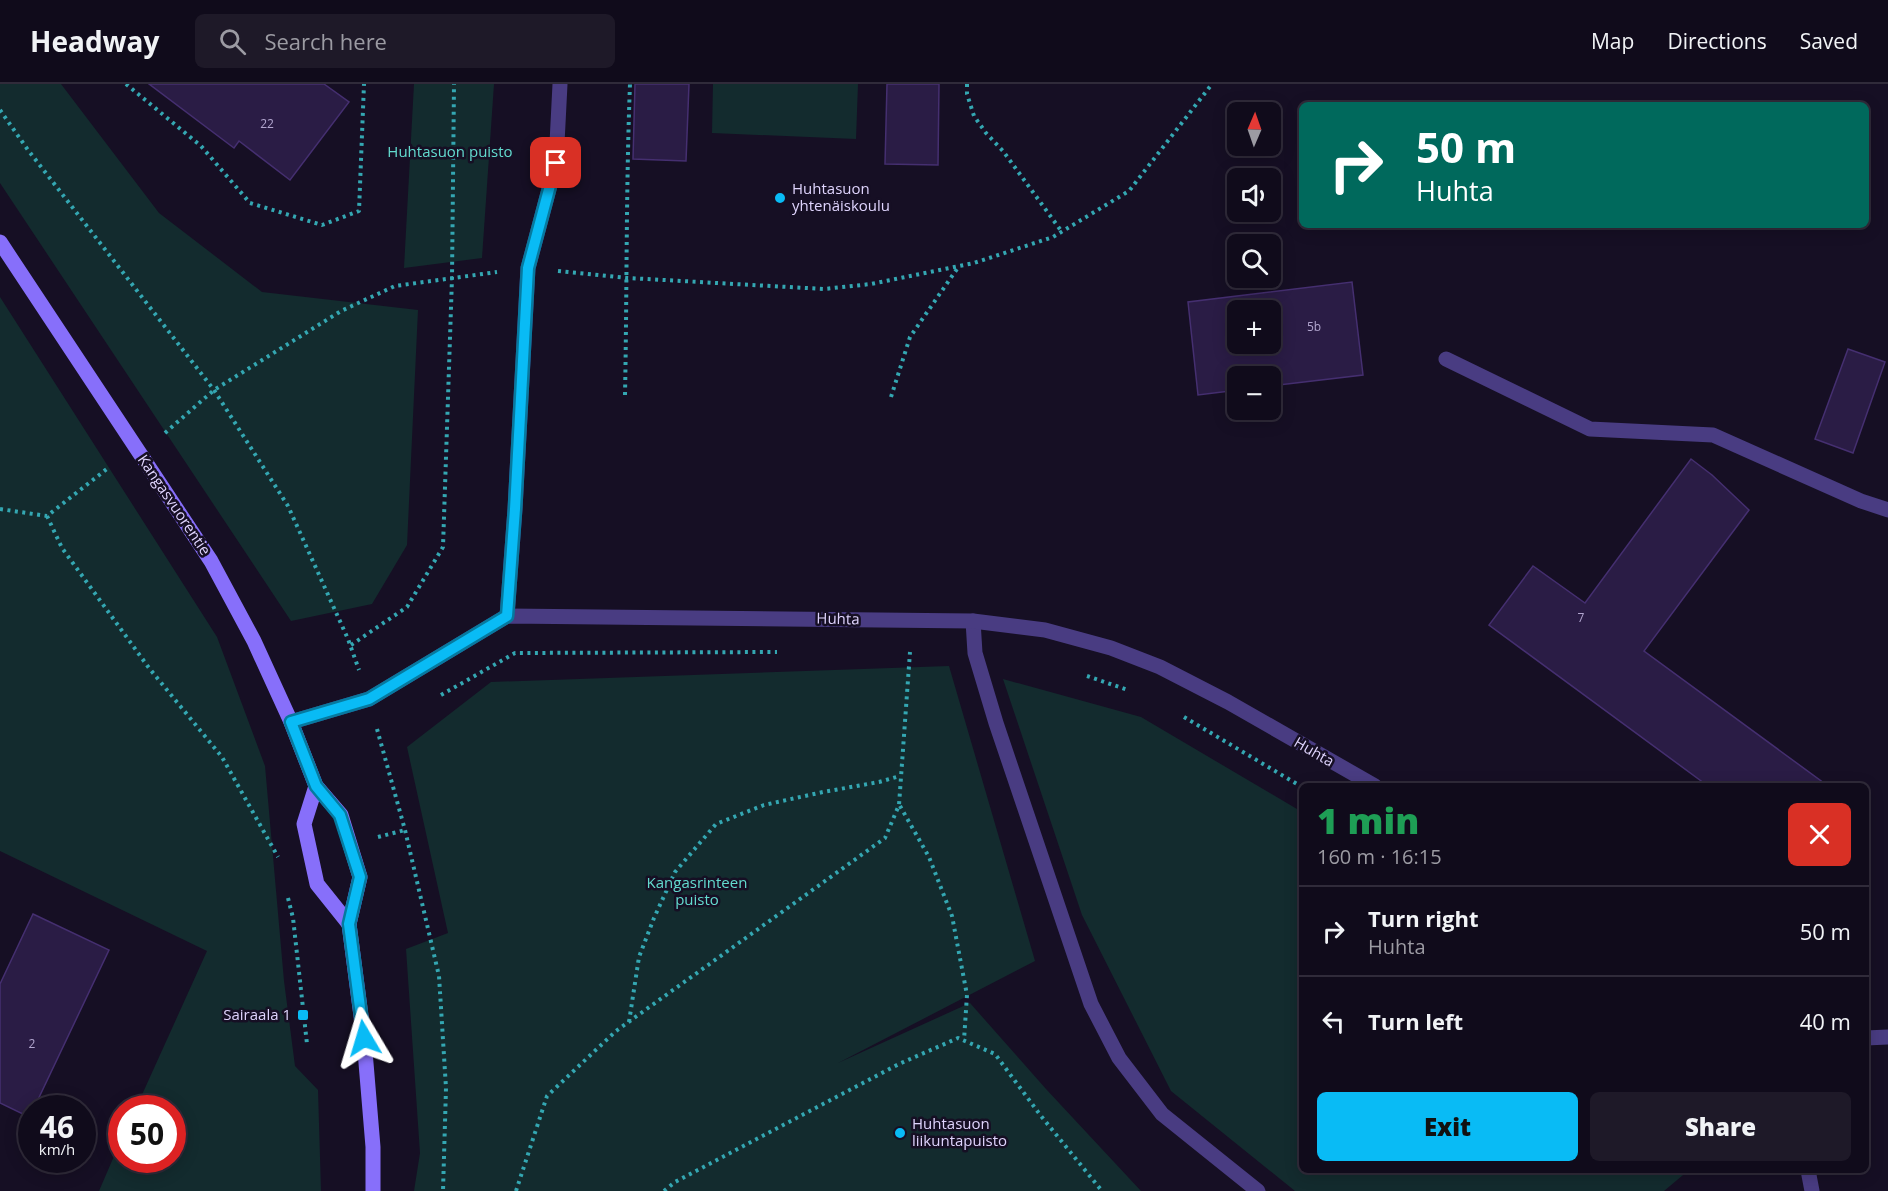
<!DOCTYPE html>
<meta charset="utf-8">
<style>
:root{--surface:#100b1b;--page:#1e1928;--text:#f1f3f6;--muted:#9c9ba3;--line:#302b3a;--accent:#09bbf5}
body{margin:0;font-family:"Open Sans",sans-serif;background:var(--page);color:var(--text);height:100vh;display:flex;flex-direction:column;font-size:22px;white-space:nowrap}
*{box-sizing:border-box;margin:0}
p{font-size:20px;color:var(--muted)}
.icon{flex:none;width:33px;height:33px;fill:none;stroke:currentColor;stroke-width:2;stroke-linecap:round;stroke-linejoin:round}
.map{position:relative;flex:1;overflow:hidden}
.details{position:absolute;left:1299px;top:699px;width:570px;height:390px;display:flex;flex-direction:column;background:var(--surface);border-radius:9px;box-shadow:0 3px 15px #0003,0 0 0 2px var(--line)}
.details>*{flex:none}
.banner{position:absolute;left:1299px;top:18px;width:570px;height:126px;border-radius:9px;box-shadow:0 3px 15px #0003,0 0 0 2px var(--line);background:#00695c;color:#fff;overflow:hidden}
.needle{width:39px;rotate:2deg}
.controls{position:absolute;left:1227px;top:18px;display:grid;gap:12px}
.controls a{display:grid;place-items:center;width:54px;height:54px;border-radius:9px;background:var(--surface);box-shadow:0 3px 15px #0003,0 0 0 2px var(--line);font-size:30px}
.speed{position:absolute;left:18px;top:1011px;display:flex;gap:12px;font-size:30px;font-weight:700;text-align:center}
.speed>*{display:grid;place-content:center;width:78px;height:78px;border-radius:50%;background:var(--surface);box-shadow:0 3px 15px #0003,0 0 0 2px var(--line);line-height:1}
.speed small{font-size:15px;font-weight:400}
.speed .limit{border:9px solid #d22;background:#fff;color:#111}
.pin{position:absolute;display:grid;place-items:center;width:51px;height:51px;color:#fff;margin:-26px;border-radius:12px;box-shadow:0 3px 9px #0006}
.me{position:absolute;width:66px;margin:-33px;rotate:353deg;stroke-linejoin:round;filter:drop-shadow(0 0 4px #0008)}
.turn{display:flex;align-items:center;gap:21px;height:126px;padding:0 18px;font-size:27px}
.turn .icon{width:78px;height:78px;stroke-width:2.5}
.turn b{display:block;font-size:42px;line-height:51px}
.round{display:grid;place-items:center;flex:none;width:63px;height:63px;border-radius:9px;background:var(--page)}
.summary{display:flex;align-items:center;justify-content:space-between;height:102px;padding:0 18px}
h1{font-size:36px;font-weight:800;line-height:45px;color:#1e9e55}
.button{display:flex;gap:12px;margin-top:auto;padding:12px 18px}
.button a{flex:1;height:69px;border-radius:9px;background:var(--accent);color:#111;font-size:24px;font-weight:800;line-height:69px;text-align:center}
.button a+a{background:var(--page);color:var(--text)}
ul{padding:0;list-style:none}
li{display:flex;align-items:center;gap:18px;height:90px;padding:0 18px;border-top:2px solid var(--line)}
li div{flex:1}
li b{display:block;font-size:22px}
li em{font-style:normal}
header{display:flex;align-items:center;gap:36px;box-sizing:border-box;height:84px;padding:0 30px;background:var(--surface);border-bottom:2px solid var(--line)}
header strong{font-size:28px}
nav{display:flex;gap:33px;margin-inline-start:auto;font-size:21px}
.search{width:420px;height:54px;background:var(--page);display:flex;align-items:center;gap:15px;box-sizing:border-box;padding:0 21px;border-radius:9px;color:var(--muted);font-size:22px}
.map>svg:first-child{display:block}
.green{fill:#132b2e}
.building{fill:#2a1c45;stroke:#452f70;stroke-width:1.5;fill-rule:evenodd}
.lines{fill:none;stroke-linecap:round;stroke-linejoin:round}
.path{stroke:#34a7b2;stroke-width:4;stroke-dasharray:3 4.5;stroke-linecap:butt}
.service{stroke:#493c82;stroke-width:15}
.minor{stroke:#493c82;stroke-width:15}
.secondary{stroke:#876ffa;stroke-width:15}
.route-casing{stroke:#067a9f;stroke-width:15}
.route{stroke:#09bbf5;stroke-width:10}
.poi-dot{fill:#09bbf5;stroke:#160f24;stroke-width:2}
.labels{text-anchor:middle;stroke-width:5;stroke-linejoin:round;paint-order:stroke}
.number-label{font-size:12px;fill:#b2a6cf}
.park-label{font-size:15px;fill:#63dbcf;stroke:#160f24}
.poi-label{font-size:15px;fill:#dfd4fd;stroke:#160f24;text-anchor:start}
.street-label{font-size:15px;fill:#dfd4fd;stroke:#160f24}
</style>
<header>
<strong>Headway</strong>
<div class="search"><svg class="icon" aria-label="search" viewBox="0 0 24 24"><circle cx="10" cy="10" r="6"/><path d="M15 15l6 6"/></svg>Search here</div>
<nav><a>Map</a><a>Directions</a><a>Saved</a></nav>
</header>
<div class="map">
<svg width="1888" height="1107" viewBox="0 0 1888 1107">
<rect width="100%" height="100%" fill="#160f24"/>
<g class="green">
<polygon points="0,0 61,0 159,129 262,208 418,226 407,461 372,520 291,537 0,99"/>
<polygon points="414,0 494,0 482,174 404,184"/>
<polygon points="713,0 858,0 856,55 712,49"/>
<polygon points="0,213 217,553 265,682 284,897 295,982 318,1006 321,1107 99,1107 121,1056 122,1076 172,1076 172,1024 136,1024 207,867 0,767"/>
<polygon points="949,582 1035,877 838,979 970,919 1046,1005 1141,1107 414,1107 420,1069 406,865 448,849 407,663 491,598"/>
<polygon points="1003,595 1141,633 1302,728 1302,1086 1689,1086 1664,1107 1295,1107 1171,1007 1082,831"/>
</g>
<g class="building">
<polygon points="149,0 324,0 349,18 290,96 239,57 234,64"/>
<polygon points="635,0 689,0 686,77 633,75"/>
<polygon points="887,0 939,0 938,81 885,80"/>
<path d="M1352,198l11,93 -93,11v-10h-32v14l-40,5 -10,-93zM1238,226h32v34h-32z"/>
<polygon points="1848,265 1885,278 1853,369 1815,355"/>
<polygon points="1691,375 1712,391 1749,426 1644,567 1828,702 1708,702 1489,541 1533,482 1585,519"/>
<polygon points="33,830 109,866 34,1024 32,1024 29,1033 0,1019 0,900"/>
</g>
<g class="lines">
<g class="path">
<polyline points="126,0 201,62 250,119 322,141 359,127 364,0"/>
<polyline points="967,0 967,10 974,32 986,49 1003,67 1062,148"/>
<polyline points="0,26 28,66 214,306 288,422 348,555 359,586"/>
<polyline points="558,187 628,194 824,205 871,200 974,179 1053,153 1129,107 1212,0"/>
<path d="M625,311c2,-104 1,-208 5,-311"/>
<polyline points="891,313 910,253 959,182"/>
<polyline points="165,349 214,306 341,227 395,202 497,188"/>
<polyline points="0,425 47,432 108,384"/>
<polyline points="47,432 62,464 149,584 222,673 278,773"/>
<polyline points="351,561 407,523 443,463 452,194 454,0"/>
<polyline points="1087,592 1128,606"/>
<polyline points="441,611 515,569 777,568"/>
<polyline points="1184,633 1302,703"/>
<polyline points="377,645 405,746 439,892 446,1004 443,1107"/>
<polyline points="900,722 929,773 952,832 967,911 964,956"/>
<polyline points="378,753 405,746"/>
<polyline points="288,814 293,834 307,960"/>
<polyline points="629,938 639,873 654,834 675,788 716,740 764,721 823,708 879,698 900,692"/>
<polyline points="516,1107 547,1012 616,947 885,754 899,721 910,568"/>
<polyline points="664,1107 675,1098 899,980 958,954 995,970 1041,1032 1102,1107"/>
</g>
<g class="service">
<polyline points="1446,275 1590,345 1713,351 1861,417 1888,426"/>
<polyline points="507,532 515,425 528,184 556,79 560,0"/>
<polyline points="973,537 975,569 996,639 1091,920 1119,974 1162,1030 1258,1107"/>
</g>
<g class="minor">
<polyline points="291,638 369,615 507,532 973,537 1045,546 1111,564 1160,583 1228,618 1375,702"/>
<polyline points="1866,954 1888,953"/>
<polyline points="1808,1086 1812,1107"/>
</g>
<g class="secondary">
<polyline points="0,158 211,477 254,557 291,638 316,702 341,731 360,793 349,840 364,955 373,1063 373,1107"/>
<polyline points="316,702 304,740 317,800 349,840"/>
</g>
</g>
<g class="lines">
<g class="route-casing">
<polyline id="route" points="364,954 349,840 360,793 340,731 316,702 291,638 369,615 507,532 515,425 528,184 556,79"/>
</g>
<use href="#route" class="route"/>
</g>
<g class="poi-dot">
<circle cx="780" cy="114" r="6"/>
<rect x="297" y="925" width="12" height="12" rx="3"/>
<circle cx="900" cy="1049" r="6"/>
</g>
<g class="labels">
<g class="number-label">
<text x="267" y="44">22</text>
<text x="1314" y="247">5b</text>
<text x="1581" y="538">7</text>
<text x="32" y="964">2</text>
</g>
<g class="park-label">
<text x="450" y="73">Huhtasuon puisto</text>
<text x="697" y="804">Kangasrinteen<tspan x="697" dy="17">puisto</tspan></text>
</g>
<g class="poi-label">
<text x="792" y="110">Huhtasuon<tspan x="792" dy="17">yhtenäiskoulu</tspan></text>
<text x="291" y="936" text-anchor="end">Sairaala 1</text>
<text x="912" y="1045">Huhtasuon<tspan x="912" dy="17">liikuntapuisto</tspan></text>
</g>
<g class="street-label">
<text transform="translate(174 421) rotate(56)" y="5">Kangasvuorentie</text>
<text transform="translate(838 535) rotate(1)" y="5">Huhta</text>
<text transform="translate(1314 668) rotate(30)" y="5">Huhta</text>
</g>
</g>
</svg>
<div class="controls">
<a><svg class="needle" viewBox="-14 -14 28 28"><path d="M0-13l5 13h-10z" fill="#e53935"/><path d="M0 13l5-13h-10z" fill="#9c9ba3"/></svg></a>
<a><svg class="icon" aria-label="sound" viewBox="0 0 24 24"><path d="M4 9h4l5-4v14l-5-4H4zM17 9q2 3 0 6"/></svg></a>
<a><svg class="icon" aria-label="search" viewBox="0 0 24 24"><circle cx="10" cy="10" r="6"/><path d="M15 15l6 6"/></svg></a>
<a>+</a>
<a>−</a>
</div>
<div class="speed"><div>46<small>km/h</small></div><div class="limit">50</div></div>
<div class="pin" style="left:556px;top:79px;background:#d93025"><svg class="icon" aria-label="arrive" viewBox="0 0 24 24"><path d="M6 21V4h12l-3 4 3 4H6"/></svg></div>
<svg class="me" style="left:364px;top:954px" viewBox="-20 -20 40 40"><path d="M0-17L14 15 0 8-14 15z" fill="#09bbf5" stroke="#fff" stroke-width="4"/></svg>
<div class="banner">
<div class="turn"><svg class="icon" aria-label="right" viewBox="0 0 24 24"><path d="M7 20v-9h11M14 6l5 5-5 5"/></svg><div><b>50 m</b>Huhta</div></div>
</div>
<section class="details">
<div class="summary"><div><h1>1 min</h1><p>160 m · 16:15</p></div><a class="round" style="background:#d93025;color:#fff"><svg class="icon" aria-label="close" viewBox="0 0 24 24"><path d="M6 6l12 12M18 6L6 18"/></svg></a></div>
<ul>
<li><svg class="icon" aria-label="right" viewBox="0 0 24 24"><path d="M7 20v-9h11M14 6l5 5-5 5"/></svg><div><b>Turn right</b><p>Huhta</p></div><em>50 m</em></li>
<li><svg class="icon" aria-label="left" viewBox="0 0 24 24"><path d="M17 20v-9H6M10 6l-5 5 5 5"/></svg><div><b>Turn left</b></div><em>40 m</em></li>
</ul>
<div class="button"><a>Exit</a><a>Share</a></div>
</section>
</div>
